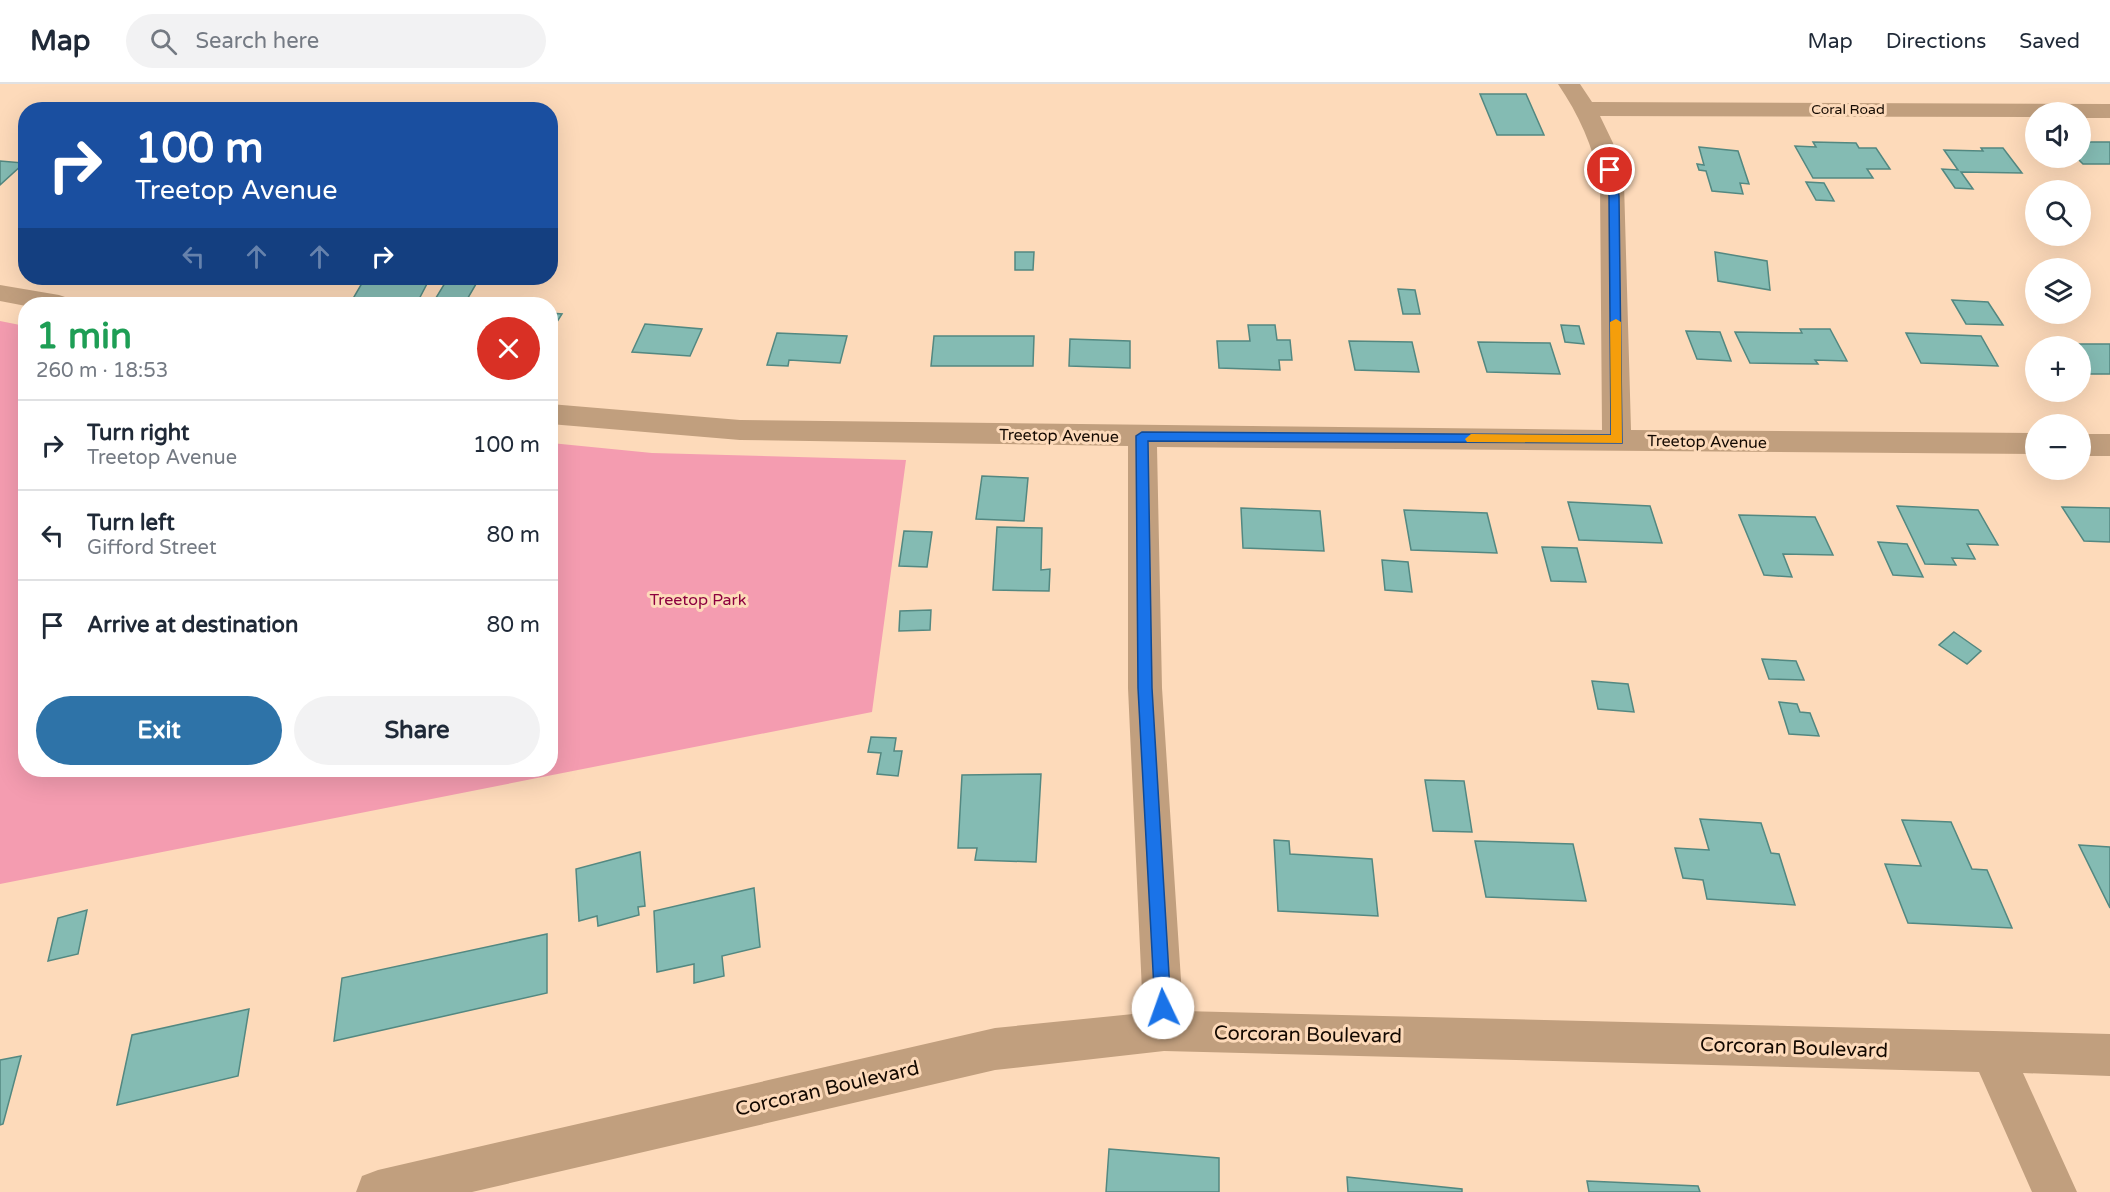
<!DOCTYPE html>
<meta charset="utf-8">
<style>
:root{--surface:#fff;--page:#f2f2f3;--text:#1f2937;--muted:#747a83;--line:#e0e1e3;--accent:#2e73a8}
body{margin:0;font-family:"Varela Round",sans-serif;background:var(--page);color:var(--text);height:100vh;display:flex;flex-direction:column;font-size:22px;white-space:nowrap}
*{box-sizing:border-box;margin:0}
p{font-size:20px;color:var(--muted)}
.icon{flex:none;width:33px;height:33px;fill:none;stroke:currentColor;stroke-width:2;stroke-linecap:round;stroke-linejoin:round}
.map{position:relative;flex:1;overflow:hidden}
.sheet{position:absolute;left:18px;top:213px;width:540px;height:480px;display:flex;flex-direction:column;background:var(--surface);border-radius:24px;box-shadow:0 6px 24px #0002}
.sheet>*{flex:none}
.top-card{position:absolute;left:18px;top:18px;width:540px;height:183px;border-radius:24px;box-shadow:0 6px 24px #0002;background:#1a4fa0;color:#fff;overflow:hidden}
.buttons{position:absolute;left:2025px;top:18px;display:grid;gap:12px}
.buttons a{display:grid;place-items:center;width:66px;height:66px;border-radius:50%;background:var(--surface);box-shadow:0 6px 24px #0002;font-size:30px}
.pin{position:absolute;display:grid;place-items:center;width:51px;height:51px;color:#fff;margin:-26px;border:3px solid #fff;border-radius:50%;box-shadow:0 2px 6px #0007}
.me{position:absolute;width:66px;margin:-33px;rotate:357deg;stroke-linejoin:round;filter:drop-shadow(0 0 4px #0008)}
.turn{display:flex;align-items:center;gap:21px;height:126px;padding:0 18px;font-size:27px}
.turn .icon{width:78px;height:78px;stroke-width:2.5}
.turn b{display:block;font-size:42px;line-height:51px}
.lanes{display:flex;align-items:center;height:57px;padding:0 18px;background:#0003;justify-content:center;gap:30px;direction:ltr}
.lanes .off{opacity:.35}
.round{display:grid;place-items:center;flex:none;width:63px;height:63px;border-radius:32px;background:var(--page)}
.head{display:flex;align-items:center;justify-content:space-between;height:102px;padding:0 18px}
h1{font-size:36px;font-weight:800;line-height:45px;color:#1e9e55}
.action{display:flex;gap:12px;margin-top:auto;padding:12px 18px}
.action a{flex:1;height:69px;border-radius:36px;background:var(--accent);color:#fff;font-size:24px;font-weight:800;line-height:69px;text-align:center}
.action a+a{background:var(--page);color:var(--text)}
ul{padding:0;list-style:none}
li{display:flex;align-items:center;gap:18px;height:90px;padding:0 18px;border-top:2px solid var(--line)}
li div{flex:1}
li b{display:block;font-size:22px}
li em{font-style:normal}
header{display:flex;align-items:center;gap:36px;box-sizing:border-box;height:84px;padding:0 30px;background:var(--surface);border-bottom:2px solid var(--line)}
header strong{font-size:28px}
nav{display:flex;gap:33px;margin-inline-start:auto;font-size:21px}
.search{width:420px;height:54px;background:var(--page);display:flex;align-items:center;gap:15px;box-sizing:border-box;padding:0 21px;border-radius:33px;color:var(--muted);font-size:22px}
.map>svg:first-child{display:block}
.green{fill:#f49cb0}
.building{fill:#84bbb3;stroke:#538881;stroke-width:1.5}
.lines{fill:none;stroke-linecap:round;stroke-linejoin:round}
.minor{fill:#c19f7e;fill-rule:evenodd}
.route{fill:#1a73e8;stroke:#114b97;stroke-width:1.5}
.slow{fill:#f59e0b}
.labels{text-anchor:middle;stroke-width:6;stroke-linejoin:round;paint-order:stroke}
.far-street-label{font-size:14px;fill:#140901;stroke:#fddaba}
.street-label{font-size:16px;fill:#140901;stroke:#fddaba}
.park-label{font-size:16px;fill:#8d003f;stroke:#fddaba}
.near-street-label{font-size:20px;fill:#140901;stroke:#fddaba}
</style>
<header>
<strong>Map</strong>
<div class="search"><svg class="icon" aria-label="search" viewBox="0 0 24 24"><circle cx="10" cy="10" r="6"/><path d="M15 15l6 6"/></svg>Search here</div>
<nav><a>Map</a><a>Directions</a><a>Saved</a></nav>
</header>
<div class="map">
<svg width="2110" height="1108" viewBox="0 0 2110 1108">
<rect width="100%" height="100%" fill="#fddaba"/>
<polygon class="green" points="0,237 25,242 26,686 550,686 551,359 652,369 906,376 872,628 0,800"/>
<g class="building">
<polygon points="1480,10 1526,10 1544,51 1497,51"/>
<polygon points="1813,58 1856,59 1859,64 1876,64 1890,85 1867,85 1873,94 1813,94 1795,62 1816,63"/>
<polygon points="2080,58 2110,58 2110,80 2083,80 2077,74 2080,74"/>
<polygon points="1699,63 1738,67 1749,100 1740,99 1743,110 1712,107 1706,87 1699,86 1697,80 1704,81"/>
<polygon points="1981,64 2003,64 2022,89 1961,88 1973,105 1955,104 1942,85 1958,86 1944,66 1983,67"/>
<polygon points="0,77 24,79 0,101"/>
<polygon points="1806,98 1824,99 1834,117 1816,116"/>
<polygon points="1015,168 1034,168 1033,186 1015,186"/>
<polygon points="1715,168 1767,177 1770,206 1718,197"/>
<polygon points="365,194 430,194 417,219 351,218"/>
<polygon points="448,194 454,194 479,195 465,219 434,217"/>
<polygon points="1398,205 1415,206 1420,230 1403,230"/>
<polygon points="1952,216 1988,218 2003,241 1966,240"/>
<polygon points="550,229 562,230 550,249"/>
<polygon points="645,240 702,245 690,272 632,268"/>
<polygon points="1248,241 1275,241 1277,256 1290,256 1292,276 1279,276 1280,286 1219,284 1217,257 1250,257"/>
<polygon points="1561,241 1579,242 1584,260 1565,258"/>
<polygon points="1800,245 1830,245 1847,277 1815,276 1818,280 1750,279 1735,248 1802,249"/>
<polygon points="1686,247 1720,248 1731,277 1697,275"/>
<polygon points="777,249 847,252 840,279 789,276 788,282 767,281"/>
<polygon points="1906,249 1981,252 1998,282 1921,279"/>
<polygon points="934,252 1034,252 1033,282 931,282"/>
<polygon points="1070,255 1130,257 1130,284 1069,282"/>
<polygon points="1349,257 1412,258 1419,288 1355,286"/>
<polygon points="1478,258 1550,259 1560,290 1487,288"/>
<polygon points="2056,260 2110,260 2110,290 2080,290 2080,262 2058,262"/>
<polygon points="982,392 1028,394 1024,437 976,435"/>
<polygon points="1568,418 1650,422 1662,459 1579,456"/>
<polygon points="1897,422 1978,426 1998,461 1967,460 1975,475 1952,474 1956,481 1925,480"/>
<polygon points="2062,423 2110,424 2110,458 2084,457"/>
<polygon points="1241,424 1320,427 1324,467 1243,464"/>
<polygon points="1404,426 1487,429 1497,469 1411,466"/>
<polygon points="1739,431 1815,433 1833,471 1783,470 1792,493 1764,491"/>
<polygon points="997,443 1042,444 1041,486 1050,485 1049,507 993,506"/>
<polygon points="904,447 932,448 927,483 899,482"/>
<polygon points="1878,458 1907,460 1923,493 1893,491"/>
<polygon points="1542,463 1577,464 1586,498 1551,497"/>
<polygon points="1382,476 1408,478 1412,508 1385,506"/>
<polygon points="931,526 930,546 899,547 900,527"/>
<polygon points="1954,548 1981,567 1967,580 1939,561"/>
<polygon points="1762,575 1796,577 1804,596 1769,595"/>
<polygon points="1592,597 1628,600 1634,628 1598,625"/>
<polygon points="1779,618 1797,620 1800,628 1810,629 1819,652 1789,650"/>
<polygon points="871,653 896,654 894,667 902,667 898,692 877,690 881,669 868,668"/>
<polygon points="1041,690 1036,778 975,776 977,764 958,764 962,691"/>
<polygon points="1425,696 1464,697 1472,748 1433,747"/>
<polygon points="1700,735 1761,739 1771,769 1779,770 1795,821 1707,815 1703,796 1683,794 1675,764 1709,766"/>
<polygon points="1902,736 1951,738 1972,785 1987,786 2012,844 1908,839 1885,780 1921,782"/>
<polygon points="1274,756 1289,757 1290,770 1372,775 1378,832 1278,827"/>
<polygon points="1475,757 1573,760 1586,817 1486,813"/>
<polygon points="2079,761 2110,763 2110,824"/>
<polygon points="640,768 645,822 638,823 639,831 598,842 597,832 579,837 576,785"/>
<polygon points="754,804 760,863 722,872 724,892 694,899 694,880 657,888 654,827"/>
<polygon points="87,826 78,870 48,877 58,834"/>
<polygon points="547,850 547,909 334,957 342,894"/>
<polygon points="249,925 238,992 117,1021 132,951"/>
<polygon points="21,972 3,1040 0,1041 0,976"/>
<polygon points="1109,1065 1219,1074 1219,1108 1106,1108"/>
<polygon points="1347,1093 1462,1105 1462,1108 1348,1108"/>
<polygon points="1587,1097 1698,1102 1700,1108 1589,1108"/>
</g>
<g class="lines">
<g class="minor">
<path d="M1558,0h22l12,18 518,2v14h-30v-6h-44v5l-436,-1 13,27 11,40 7,247 405,3v21l-879,-7 5,241 21,323 927,23v42l-87,-3 54,119h-45l-53,-120 -815,-21 -169,19 -523,122h-116l6,-16 16,-6 617,-142 148,-15 -15,-325v-242l-388,-6 -190,-16v-20l190,16 862,10 -2,-247c-7,-37 -21,-68 -42,-99z"/>
<polygon points="0,201 59,211 68,214 72,220 26,222 0,217"/>
<rect x="2080" y="350" width="30" height="22"/>
</g>
</g>
<polygon class="route" points="1610,83 1615,86 1619,112 1622,359 1148,357 1152,604 1171,924 1169,930 1163,933 1157,930 1155,924 1138,604 1136,352 1142,348 1611,351 1609,112 1605,86"/>
<polygon class="slow" points="1616,235 1621,238 1622,359 1467,358 1465,355 1471,350 1611,351 1610,238"/>
<g class="labels">
<g class="far-street-label">
<text x="1848" y="30">Coral Road</text>
</g>
<g class="street-label">
<text transform="translate(1059 351) rotate(1)" y="6">Treetop Avenue</text>
<text transform="translate(1707 357) rotate(1)" y="6">Treetop Avenue</text>
</g>
<g class="park-label">
<text x="698" y="521">Treetop Park</text>
</g>
<g class="near-street-label">
<text transform="translate(1308 950) rotate(1)" y="7">Corcoran Boulevard</text>
<text transform="translate(1794 963) rotate(2)" y="7">Corcoran Boulevard</text>
<text transform="translate(827 1004) rotate(-13)" y="7">Corcoran Boulevard</text>
</g>
</g>
</svg>
<div class="buttons">
<a><svg class="icon" aria-label="sound" viewBox="0 0 24 24"><path d="M4 9h4l5-4v14l-5-4H4zM17 9q2 3 0 6"/></svg></a>
<a><svg class="icon" aria-label="search" viewBox="0 0 24 24"><circle cx="10" cy="10" r="6"/><path d="M15 15l6 6"/></svg></a>
<a><svg class="icon" aria-label="layers" viewBox="0 0 24 24"><path d="M12 4l9 5-9 5-9-5zM3 14l9 5 9-5"/></svg></a>
<a>+</a>
<a>−</a>
</div>
<div class="pin" style="left:1610px;top:86px;background:#d93025"><svg class="icon" aria-label="arrive" viewBox="0 0 24 24"><path d="M6 21V4h12l-3 4 3 4H6"/></svg></div>
<svg class="me" style="left:1163px;top:924px" viewBox="-20 -20 40 40"><circle r="19" fill="#fff"/><path d="M0-13L10 11 0 6-10 11z" fill="#1a73e8"/></svg>
<div class="top-card">
<div class="turn"><svg class="icon" aria-label="right" viewBox="0 0 24 24"><path d="M7 20v-9h11M14 6l5 5-5 5"/></svg><div><b>100 m</b>Treetop Avenue</div></div>
<div class="lanes"><svg class="icon off" aria-label="left" viewBox="0 0 24 24"><path d="M17 20v-9H6M10 6l-5 5 5 5"/></svg><svg class="icon off" aria-label="ahead" viewBox="0 0 24 24"><path d="M12 20V5M6 11l6-6 6 6"/></svg><svg class="icon off" aria-label="ahead" viewBox="0 0 24 24"><path d="M12 20V5M6 11l6-6 6 6"/></svg><svg class="icon" aria-label="right" viewBox="0 0 24 24"><path d="M7 20v-9h11M14 6l5 5-5 5"/></svg></div>
</div>
<section class="sheet">
<div class="head"><div><h1>1 min</h1><p>260 m · 18:53</p></div><a class="round" style="background:#d93025;color:#fff"><svg class="icon" aria-label="close" viewBox="0 0 24 24"><path d="M6 6l12 12M18 6L6 18"/></svg></a></div>
<ul>
<li><svg class="icon" aria-label="right" viewBox="0 0 24 24"><path d="M7 20v-9h11M14 6l5 5-5 5"/></svg><div><b>Turn right</b><p>Treetop Avenue</p></div><em>100 m</em></li>
<li><svg class="icon" aria-label="left" viewBox="0 0 24 24"><path d="M17 20v-9H6M10 6l-5 5 5 5"/></svg><div><b>Turn left</b><p>Gifford Street</p></div><em>80 m</em></li>
<li><svg class="icon" aria-label="arrive" viewBox="0 0 24 24"><path d="M6 21V4h12l-3 4 3 4H6"/></svg><div><b>Arrive at destination</b></div><em>80 m</em></li>
</ul>
<div class="action"><a>Exit</a><a>Share</a></div>
</section>
</div>
